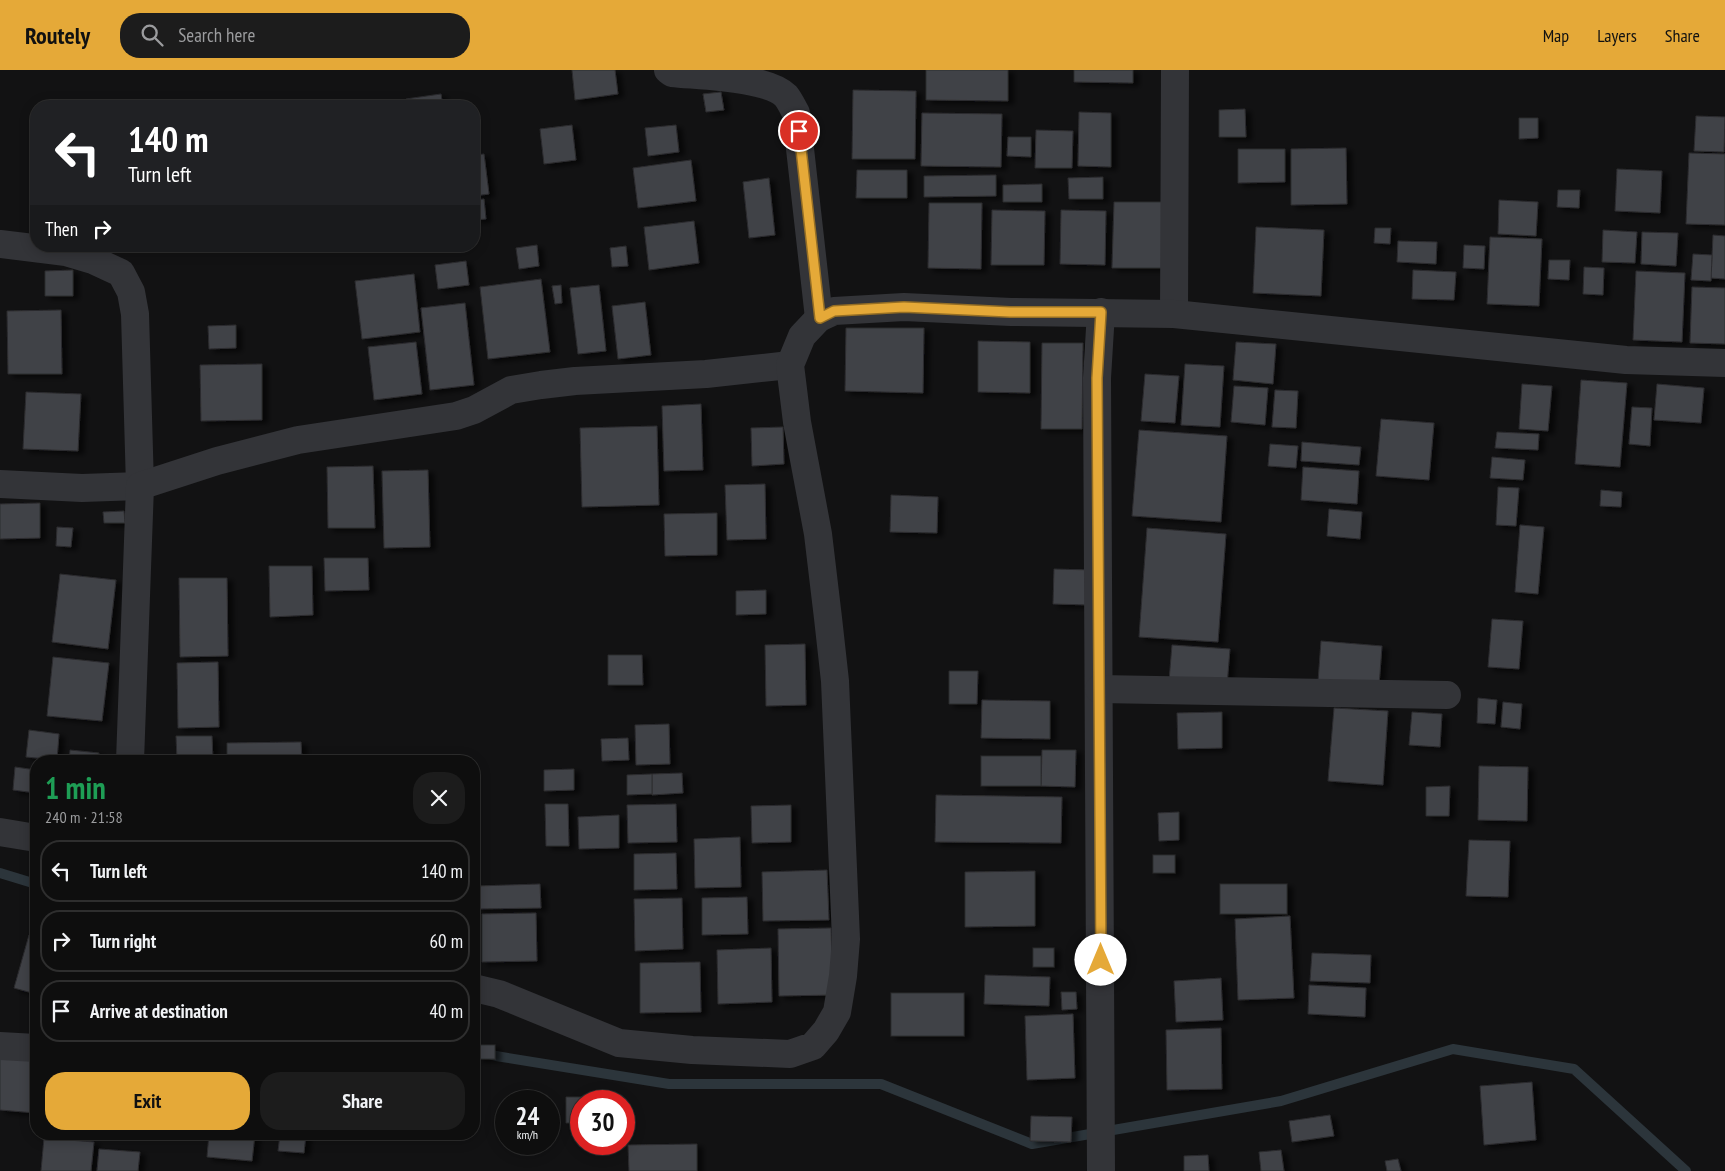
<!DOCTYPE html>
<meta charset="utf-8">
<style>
:root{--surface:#0e0e0e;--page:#1c1c1c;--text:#f1f3f6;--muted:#9b9c9e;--line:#2e2e2e;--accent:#e5a938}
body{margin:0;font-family:"PT Sans Narrow",sans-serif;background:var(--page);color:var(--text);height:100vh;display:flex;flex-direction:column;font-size:19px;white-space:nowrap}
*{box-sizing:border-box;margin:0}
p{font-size:16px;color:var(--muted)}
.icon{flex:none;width:28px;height:28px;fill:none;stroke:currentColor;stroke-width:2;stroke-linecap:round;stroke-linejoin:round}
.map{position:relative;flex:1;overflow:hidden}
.panel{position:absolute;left:30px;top:685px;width:450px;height:385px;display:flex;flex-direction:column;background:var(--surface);border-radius:20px;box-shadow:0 2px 12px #0003,0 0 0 1px var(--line)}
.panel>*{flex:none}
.top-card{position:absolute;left:30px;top:30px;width:450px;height:152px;border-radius:20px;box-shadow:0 2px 12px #0003,0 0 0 1px var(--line);background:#202124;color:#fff;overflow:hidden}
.speed{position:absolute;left:495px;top:1020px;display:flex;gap:10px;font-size:25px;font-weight:700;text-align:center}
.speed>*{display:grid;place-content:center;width:65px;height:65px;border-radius:50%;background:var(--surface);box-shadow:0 2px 12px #0003,0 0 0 1px var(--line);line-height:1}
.speed small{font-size:12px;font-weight:400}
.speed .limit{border:8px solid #d22;background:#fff;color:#111}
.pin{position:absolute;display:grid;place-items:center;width:42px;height:42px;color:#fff;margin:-21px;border:2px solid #fff;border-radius:50%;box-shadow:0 1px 5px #0007}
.me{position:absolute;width:55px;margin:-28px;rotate:0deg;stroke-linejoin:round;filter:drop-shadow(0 0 4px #0008)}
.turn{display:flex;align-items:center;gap:18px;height:105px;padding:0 15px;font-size:22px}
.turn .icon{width:65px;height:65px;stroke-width:2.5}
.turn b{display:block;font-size:35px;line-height:42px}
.then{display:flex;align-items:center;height:48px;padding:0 15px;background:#0003;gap:10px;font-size:19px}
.round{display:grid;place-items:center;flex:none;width:52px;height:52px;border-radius:20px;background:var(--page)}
.headline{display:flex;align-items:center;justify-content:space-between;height:85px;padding:0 15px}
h1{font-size:30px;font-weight:800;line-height:38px;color:#1e9e55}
.cta{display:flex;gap:10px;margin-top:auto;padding:10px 15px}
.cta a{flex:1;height:58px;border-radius:20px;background:var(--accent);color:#111;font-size:20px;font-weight:800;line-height:58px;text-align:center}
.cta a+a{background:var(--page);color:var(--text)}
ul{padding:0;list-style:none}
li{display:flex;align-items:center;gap:15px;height:62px;margin:0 10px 8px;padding:0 5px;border:2px solid var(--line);border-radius:20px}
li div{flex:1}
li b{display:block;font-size:19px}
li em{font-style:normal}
header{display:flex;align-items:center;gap:30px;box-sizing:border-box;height:70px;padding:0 25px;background:var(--accent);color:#111}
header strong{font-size:24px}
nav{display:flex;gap:28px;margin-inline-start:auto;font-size:18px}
.search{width:350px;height:45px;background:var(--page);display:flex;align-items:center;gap:12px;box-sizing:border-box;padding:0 18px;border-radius:20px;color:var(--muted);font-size:19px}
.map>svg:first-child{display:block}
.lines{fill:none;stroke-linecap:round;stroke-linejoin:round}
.stream{stroke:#2c353b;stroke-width:10}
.building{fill:#414246;stroke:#2c2c2f;filter:url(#shadow)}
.minor{stroke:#333438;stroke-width:28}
.route-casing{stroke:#956e24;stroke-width:12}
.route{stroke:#e5a938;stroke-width:9}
</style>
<header>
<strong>Routely</strong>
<div class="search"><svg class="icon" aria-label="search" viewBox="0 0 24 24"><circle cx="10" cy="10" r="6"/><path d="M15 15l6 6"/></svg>Search here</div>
<nav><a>Map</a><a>Layers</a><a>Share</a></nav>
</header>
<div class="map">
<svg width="1725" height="1101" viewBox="0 0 1725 1101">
<defs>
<filter id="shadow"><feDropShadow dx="5.5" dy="3" stdDeviation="2.5" flood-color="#0009"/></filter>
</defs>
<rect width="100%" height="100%" fill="#121213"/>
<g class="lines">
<g class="stream">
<polyline points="0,803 36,814"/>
<polyline points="474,980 496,986 669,1014 881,1014 1032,1074 1281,1031 1453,979 1574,999 1686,1101"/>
</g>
</g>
<g class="building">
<polygon points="572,0 615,0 618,24 575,30"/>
<polygon points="926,0 1008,0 1008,31 926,30"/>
<polygon points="1074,0 1133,0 1133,13 1074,12"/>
<polygon points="853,20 916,21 915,89 852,89"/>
<polygon points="721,22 724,40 706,42 703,24"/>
<polygon points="441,24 443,36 406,36 406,29"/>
<polygon points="1245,39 1246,67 1219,67 1219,40"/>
<polygon points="1079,42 1111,43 1111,97 1078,96"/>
<polygon points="922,43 1002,44 1001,97 921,96"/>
<polygon points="1696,46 1725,47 1724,82 1694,81"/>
<polygon points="1519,48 1538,48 1538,68 1519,69"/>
<polygon points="572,55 576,90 544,94 540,59"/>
<polygon points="676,55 679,82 648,86 645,58"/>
<polygon points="1036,60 1073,61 1072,98 1035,98"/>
<polygon points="1008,67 1031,67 1031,87 1007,86"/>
<polygon points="1346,78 1347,134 1291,135 1291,79"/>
<polygon points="1238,79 1285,79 1285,112 1238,113"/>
<polygon points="1689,83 1725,84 1725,155 1686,154"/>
<polygon points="484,84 489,124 474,126 474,85"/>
<polygon points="691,90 696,131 638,138 633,98"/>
<polygon points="1617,99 1662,101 1660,143 1615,141"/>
<polygon points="857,100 907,100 907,128 856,128"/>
<polygon points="996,105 996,126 924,127 924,106"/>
<polygon points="1103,107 1103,129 1069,129 1068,108"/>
<polygon points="769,108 775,165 749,168 743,112"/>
<polygon points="1042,114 1042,132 1003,132 1003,115"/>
<polygon points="1558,120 1580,120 1579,138 1557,137"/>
<polygon points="484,129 486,149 474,150 474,130"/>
<polygon points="1499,130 1538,132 1536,166 1498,164"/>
<polygon points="1114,132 1166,132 1164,198 1112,198"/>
<polygon points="929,133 982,133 981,199 928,198"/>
<polygon points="992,140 1045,141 1044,195 991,195"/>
<polygon points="1061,140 1106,141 1105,195 1060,194"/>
<polygon points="694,151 699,193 649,200 644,157"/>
<polygon points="1256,157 1324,160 1321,226 1253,223"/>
<polygon points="1375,158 1391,158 1390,174 1374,173"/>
<polygon points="1603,160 1637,162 1635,193 1602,192"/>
<polygon points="1642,162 1678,163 1676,196 1641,194"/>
<polygon points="1713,165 1725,166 1725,209 1711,208"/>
<polygon points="1490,167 1542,169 1539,236 1487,234"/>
<polygon points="1398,171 1437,172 1436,194 1397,192"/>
<polygon points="537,175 539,196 519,199 516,178"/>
<polygon points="1464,175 1485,176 1484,199 1463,198"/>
<polygon points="626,176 628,196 612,197 610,178"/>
<polygon points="1693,184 1712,185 1711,211 1691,210"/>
<polygon points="1549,190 1570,190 1569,210 1548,209"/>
<polygon points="466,191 469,215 438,219 435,195"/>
<polygon points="1584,197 1604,198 1603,225 1583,224"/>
<polygon points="73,200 73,226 45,226 45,201"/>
<polygon points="1413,200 1456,202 1454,230 1412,229"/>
<polygon points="1636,201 1685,203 1682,272 1633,270"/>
<polygon points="414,204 420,262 362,269 355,211"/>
<polygon points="541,209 550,282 488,289 480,217"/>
<polygon points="561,215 562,233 555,234 552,216"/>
<polygon points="599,215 606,281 578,284 570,218"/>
<polygon points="1692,217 1725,218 1725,274 1690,273"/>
<polygon points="645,232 651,285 618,289 612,236"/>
<polygon points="465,233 474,315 430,320 421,238"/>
<polygon points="61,240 62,304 8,304 7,241"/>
<polygon points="236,255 236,278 209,279 208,256"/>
<polygon points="846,258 924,258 923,323 845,321"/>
<polygon points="978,271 1030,272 1030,323 978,322"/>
<polygon points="416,272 422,324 374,330 368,277"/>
<polygon points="1236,272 1276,274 1273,314 1233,310"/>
<polygon points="1042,273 1083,273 1082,359 1041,359"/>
<polygon points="262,294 262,350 201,351 200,295"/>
<polygon points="1185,294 1224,296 1220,357 1181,355"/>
<polygon points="1145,304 1179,306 1175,353 1141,351"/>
<polygon points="1581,310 1627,313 1620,397 1575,394"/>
<polygon points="1522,314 1552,316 1548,361 1519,359"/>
<polygon points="1657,314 1704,318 1701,353 1654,350"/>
<polygon points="1234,316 1268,318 1265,355 1231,352"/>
<polygon points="1275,320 1298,321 1296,358 1272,357"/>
<polygon points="26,322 81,324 78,381 23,379"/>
<polygon points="701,334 703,400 664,401 662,336"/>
<polygon points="1632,337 1652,338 1650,376 1629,374"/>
<polygon points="1381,349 1434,353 1429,410 1376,406"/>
<polygon points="657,356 659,435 582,437 580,358"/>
<polygon points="783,357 784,394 752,396 751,358"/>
<polygon points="1139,360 1227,366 1221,452 1132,446"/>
<polygon points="1497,362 1539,364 1538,380 1495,378"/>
<polygon points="1302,372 1361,377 1359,395 1301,391"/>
<polygon points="1270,374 1298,376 1296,398 1268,396"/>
<polygon points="1492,387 1525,390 1523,410 1490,408"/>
<polygon points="373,396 375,458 328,458 327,397"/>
<polygon points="1303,397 1359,401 1357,434 1301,430"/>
<polygon points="428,400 430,477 384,478 382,401"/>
<polygon points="765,414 766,469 727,470 725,415"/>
<polygon points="1498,417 1519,418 1516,456 1496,455"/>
<polygon points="1601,420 1622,422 1621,437 1600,436"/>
<polygon points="891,425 938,427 937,463 890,462"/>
<polygon points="40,433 40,468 0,469 0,434"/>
<polygon points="1329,439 1362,442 1360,469 1327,466"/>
<polygon points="124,441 125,453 104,453 103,442"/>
<polygon points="717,443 717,485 665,486 664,444"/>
<polygon points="1520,455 1544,457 1538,524 1515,522"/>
<polygon points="57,457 73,458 71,477 56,476"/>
<polygon points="1147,458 1226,464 1218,572 1139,567"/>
<polygon points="324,488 368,488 369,520 325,521"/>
<polygon points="269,496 312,496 313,545 270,547"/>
<polygon points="1054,499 1091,500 1090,535 1053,534"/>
<polygon points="60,504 116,510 108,579 52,572"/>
<polygon points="179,508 227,508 228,586 180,587"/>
<polygon points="766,520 766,544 736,545 736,521"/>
<polygon points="1492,549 1523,551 1519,599 1488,597"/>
<polygon points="1321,571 1382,576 1379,616 1318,612"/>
<polygon points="805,574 806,635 766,636 765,575"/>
<polygon points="1172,575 1230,579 1227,615 1169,611"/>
<polygon points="608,585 642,585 643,615 608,615"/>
<polygon points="53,587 109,593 102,651 47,646"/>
<polygon points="218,592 219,657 178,658 177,593"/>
<polygon points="949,601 978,601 977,634 949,634"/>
<polygon points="1478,628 1497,630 1495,654 1477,653"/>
<polygon points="982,630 1050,631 1050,669 981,668"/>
<polygon points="1503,632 1522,634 1520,659 1501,657"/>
<polygon points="1334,638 1388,641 1383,715 1328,711"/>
<polygon points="1222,642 1222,678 1178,679 1177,643"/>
<polygon points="1412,642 1442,644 1440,677 1409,675"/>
<polygon points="669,654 670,694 636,695 635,655"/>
<polygon points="29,660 59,664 57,690 26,687"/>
<polygon points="176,666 212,666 213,691 177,691"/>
<polygon points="628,668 629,690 602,691 601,669"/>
<polygon points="301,672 302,691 227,691 227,673"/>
<polygon points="70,680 99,683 98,691 69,691"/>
<polygon points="1042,680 1076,680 1075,717 1041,716"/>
<rect x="981" y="686" width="60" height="30"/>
<polygon points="1479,696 1528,697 1527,751 1478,750"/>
<polygon points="15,697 36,700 36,723 13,720"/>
<polygon points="574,699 574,720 544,721 544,700"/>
<polygon points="682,703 683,723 652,725 652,704"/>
<polygon points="652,704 652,724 627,725 627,705"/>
<polygon points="1450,716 1449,746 1426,746 1426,717"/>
<polygon points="936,725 1062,727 1061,773 935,772"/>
<polygon points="545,734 568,734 569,776 546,776"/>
<polygon points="676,734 677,772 628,773 627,735"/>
<polygon points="791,735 791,772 752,773 751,736"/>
<polygon points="1179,742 1179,770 1159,771 1158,743"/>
<polygon points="619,745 619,778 579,779 578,747"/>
<polygon points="740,767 741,817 695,818 694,769"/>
<polygon points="1469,770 1510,771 1508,827 1466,826"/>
<polygon points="676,783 677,819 634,820 634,784"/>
<rect x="1153" y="785" width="22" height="18"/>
<polygon points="827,800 829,850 763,851 762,802"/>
<polygon points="1035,801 1035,856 965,857 965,802"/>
<polygon points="540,814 541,838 477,839 477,816"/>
<rect x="1220" y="814" width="67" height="30"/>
<polygon points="747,827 748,864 702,865 702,828"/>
<polygon points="682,828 683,879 635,881 634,829"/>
<polygon points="536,843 537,891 482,892 482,844"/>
<polygon points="1290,846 1294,928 1238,930 1235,849"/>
<polygon points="831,858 833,925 779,926 778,859"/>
<polygon points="29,865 36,867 36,924 14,918"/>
<polygon points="771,878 772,932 718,934 717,880"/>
<rect x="1033" y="878" width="21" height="19"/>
<polygon points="1312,883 1371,885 1370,913 1310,911"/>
<polygon points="700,892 701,942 640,943 640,893"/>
<polygon points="985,905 1050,907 1049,936 984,934"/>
<polygon points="1221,908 1223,950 1176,952 1174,911"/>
<polygon points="1309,915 1366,918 1365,947 1308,944"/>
<polygon points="1061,922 1076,922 1077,939 1062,940"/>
<rect x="891" y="923" width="73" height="43"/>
<polygon points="1073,944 1075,1008 1027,1010 1025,946"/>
<polygon points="1221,958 1222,1019 1167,1020 1166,960"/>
<rect x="477" y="975" width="18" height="14"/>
<polygon points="0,987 36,989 36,1043 0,1040"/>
<polygon points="1532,1012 1536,1070 1484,1075 1480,1016"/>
<polygon points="566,1027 615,1027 615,1031 581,1031 581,1053 566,1053"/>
<polygon points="1330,1045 1334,1066 1292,1072 1289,1051"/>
<polygon points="1031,1046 1072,1047 1071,1072 1030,1071"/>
<polygon points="209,1064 255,1064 252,1091 207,1087"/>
<polygon points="280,1064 306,1064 304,1083 278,1081"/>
<polygon points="44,1068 94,1072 91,1101 41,1101"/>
<polygon points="697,1074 697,1101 629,1101 628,1075"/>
<polygon points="99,1079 140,1082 138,1101 97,1101"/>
<polygon points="1281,1080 1284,1101 1261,1101 1259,1082"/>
<polygon points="1208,1085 1209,1101 1184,1101 1184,1086"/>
<polygon points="1398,1089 1401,1101 1387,1101 1385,1091"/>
</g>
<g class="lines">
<g class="minor">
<path d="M668,0l4,3c27,3 96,4 114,23 4,5 7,12 10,17l23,205"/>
<polyline points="0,174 66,182 93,190 121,203 131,222 135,244 140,416 82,418 0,414"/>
<polyline points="1101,242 1097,308 1101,1101"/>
<polyline points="1174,244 1175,0"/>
<polyline points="1099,619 1447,625"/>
<polyline points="130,691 140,416 217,391 298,370 456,346 474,340 511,320 541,315 575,311 706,304 790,295"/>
<polyline points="0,762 36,768"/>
<polyline points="474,918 499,924 619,973 692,980 790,984 813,976 826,961 837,942 843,906 846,869 835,611 828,548 818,464 797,352 790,295 802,266 819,248 834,241 904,237 1011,242 1174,244 1626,290 1725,293"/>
<polyline points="0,976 36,978"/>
</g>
</g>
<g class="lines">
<g class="route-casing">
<polyline id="route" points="799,61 820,248 834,241 904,237 1010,242 1101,242 1097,308 1101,890"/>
</g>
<use href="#route" class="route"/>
</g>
</svg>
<div class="speed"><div>24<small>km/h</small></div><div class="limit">30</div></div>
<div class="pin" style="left:799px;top:61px;background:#d93025"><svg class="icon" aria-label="arrive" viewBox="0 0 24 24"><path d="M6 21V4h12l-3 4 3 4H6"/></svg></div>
<svg class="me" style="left:1101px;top:890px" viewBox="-20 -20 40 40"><circle r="19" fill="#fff"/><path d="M0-13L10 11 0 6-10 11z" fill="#e5a938"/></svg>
<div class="top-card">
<div class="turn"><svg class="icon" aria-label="left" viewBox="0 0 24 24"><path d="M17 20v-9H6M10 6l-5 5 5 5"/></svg><div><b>140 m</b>Turn left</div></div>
<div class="then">Then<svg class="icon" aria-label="right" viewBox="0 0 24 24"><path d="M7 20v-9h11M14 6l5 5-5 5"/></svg></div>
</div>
<section class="panel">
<div class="headline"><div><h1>1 min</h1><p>240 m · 21:58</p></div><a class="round"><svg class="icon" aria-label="close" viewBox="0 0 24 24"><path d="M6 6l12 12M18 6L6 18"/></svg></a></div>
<ul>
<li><svg class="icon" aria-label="left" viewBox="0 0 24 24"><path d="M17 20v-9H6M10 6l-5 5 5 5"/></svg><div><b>Turn left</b></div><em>140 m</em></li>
<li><svg class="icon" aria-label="right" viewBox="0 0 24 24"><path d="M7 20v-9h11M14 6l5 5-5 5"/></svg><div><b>Turn right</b></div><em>60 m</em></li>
<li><svg class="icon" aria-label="arrive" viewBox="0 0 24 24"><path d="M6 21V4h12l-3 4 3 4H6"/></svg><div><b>Arrive at destination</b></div><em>40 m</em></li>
</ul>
<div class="cta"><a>Exit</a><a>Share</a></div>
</section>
</div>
